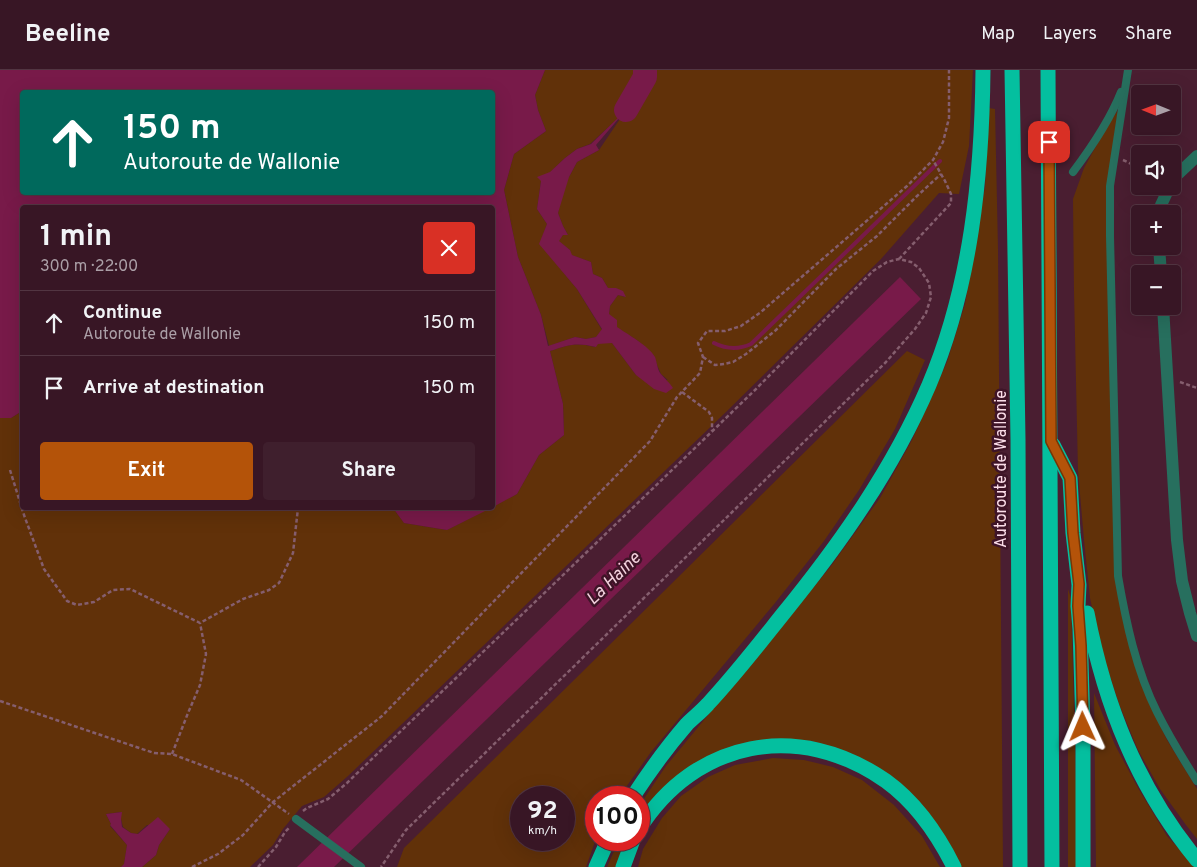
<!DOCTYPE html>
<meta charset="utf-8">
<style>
:root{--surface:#381625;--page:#3f1f2d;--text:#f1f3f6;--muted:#ab9fa7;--line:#523542;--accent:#b45309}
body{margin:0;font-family:Overpass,sans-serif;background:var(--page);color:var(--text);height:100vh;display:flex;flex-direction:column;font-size:19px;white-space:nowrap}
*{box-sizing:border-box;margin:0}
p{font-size:16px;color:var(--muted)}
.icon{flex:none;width:28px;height:28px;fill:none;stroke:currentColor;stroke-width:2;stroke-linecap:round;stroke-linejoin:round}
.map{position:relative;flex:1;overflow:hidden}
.drawer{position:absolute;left:20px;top:135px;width:475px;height:305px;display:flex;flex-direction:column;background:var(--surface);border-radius:5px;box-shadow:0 5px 20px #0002,0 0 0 1px var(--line)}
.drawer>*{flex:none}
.guide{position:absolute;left:20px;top:20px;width:475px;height:105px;border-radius:5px;box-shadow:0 5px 20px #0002,0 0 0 1px var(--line);background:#00695c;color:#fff;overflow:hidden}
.needle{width:32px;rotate:271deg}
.controls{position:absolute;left:1131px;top:15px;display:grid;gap:10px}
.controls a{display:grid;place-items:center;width:50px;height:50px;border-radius:5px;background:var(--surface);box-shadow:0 5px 20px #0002,0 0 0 1px var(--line);font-size:25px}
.speed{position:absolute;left:510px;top:716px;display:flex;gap:10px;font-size:25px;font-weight:700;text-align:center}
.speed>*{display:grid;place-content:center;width:65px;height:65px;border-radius:50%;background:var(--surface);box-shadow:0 5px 20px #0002,0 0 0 1px var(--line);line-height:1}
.speed small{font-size:12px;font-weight:400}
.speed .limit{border:8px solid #d22;background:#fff;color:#111}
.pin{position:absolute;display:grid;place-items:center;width:42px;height:42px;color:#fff;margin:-21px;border-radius:10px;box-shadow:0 2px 8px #0006}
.me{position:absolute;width:55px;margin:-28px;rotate:359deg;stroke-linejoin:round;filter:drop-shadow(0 0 4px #0008)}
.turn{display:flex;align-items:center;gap:18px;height:105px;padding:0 20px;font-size:22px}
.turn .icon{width:65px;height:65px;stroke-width:2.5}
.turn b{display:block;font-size:35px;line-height:42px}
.round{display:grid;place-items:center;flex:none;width:52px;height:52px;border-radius:5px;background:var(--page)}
.headline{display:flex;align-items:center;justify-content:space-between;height:85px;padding:0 20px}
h1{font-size:30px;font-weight:700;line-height:38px}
.cta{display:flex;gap:10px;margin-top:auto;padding:10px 20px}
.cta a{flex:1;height:58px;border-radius:5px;background:var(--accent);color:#fff;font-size:20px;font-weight:700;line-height:58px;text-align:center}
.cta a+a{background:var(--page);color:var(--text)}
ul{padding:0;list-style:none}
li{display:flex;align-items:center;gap:15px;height:65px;padding:0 20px;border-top:1px solid var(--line)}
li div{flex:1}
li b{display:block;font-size:19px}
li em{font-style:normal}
header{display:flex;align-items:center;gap:30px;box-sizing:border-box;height:70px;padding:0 25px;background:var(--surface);border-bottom:1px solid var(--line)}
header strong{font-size:24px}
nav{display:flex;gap:28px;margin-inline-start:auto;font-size:18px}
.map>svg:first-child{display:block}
.green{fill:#613109;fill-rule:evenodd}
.water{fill:#781a49;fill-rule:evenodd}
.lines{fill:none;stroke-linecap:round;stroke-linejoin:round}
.stream{stroke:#781a49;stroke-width:4}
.river{stroke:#781a49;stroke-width:24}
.path{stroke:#855e6e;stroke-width:2.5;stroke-dasharray:4 2.5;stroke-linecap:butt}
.service{stroke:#276f5e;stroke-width:8}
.minor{stroke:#276f5e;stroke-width:12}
.motorway{stroke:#04bf9f;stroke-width:15}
.route-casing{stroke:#753606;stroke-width:12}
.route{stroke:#b45309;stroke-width:9}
.labels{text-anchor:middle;stroke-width:5;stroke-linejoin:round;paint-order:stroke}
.street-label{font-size:16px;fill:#fbdde8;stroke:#3e1427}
.water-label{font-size:18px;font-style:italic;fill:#f2d1dd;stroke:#3e1427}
</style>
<header>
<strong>Beeline</strong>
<nav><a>Map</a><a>Layers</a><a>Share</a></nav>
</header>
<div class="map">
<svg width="1197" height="797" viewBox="0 0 1197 797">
<rect width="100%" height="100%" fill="#4a1e31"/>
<g class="green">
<path d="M545,0h428l-4,76 -10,48 -20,-1 -58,66 -155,153 -378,364 -24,21 -22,9 -19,23 -10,16 -23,22h-108l14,-12 3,-10 11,-16 -23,-4 -10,9 -6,-1 -8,-6 -2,-8v-7l-15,2 5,10 -1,2 17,19 -3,20 -3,2h-121v-449h11l11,-7v97h371l11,15 43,7 70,-36 22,-39 25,-20 -1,-31 -13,-53c19,-6 25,-9 45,-4l3,-4h14l24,32 32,5 -7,-6 -4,-9 -3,-9 -16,-15 -22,-14 -7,-13 1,-8 8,-11 7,2 -9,-9h-8l-6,-10 -9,-4 -2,-12 -20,-7 -1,-5 -12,-9 5,-6h5l-5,-9 -5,-13 2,-9 -6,-18 15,-9 8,-15 22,-12 25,-37 -34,31 -13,5 -12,9 -24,23 -4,28 10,15 -7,20 37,45 25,41 -6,7 -10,2 -11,-2 -26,9 -8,-31 -23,-58 -14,-67 10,-36 32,-23 -8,-21 -3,-15z"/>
<polygon points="989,38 995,39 998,179 1003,797 960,797 912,727 879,698 846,682 811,671 775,670 744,674 653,729 639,748 639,736 666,696 831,496 880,428 912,370 947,292 965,234 985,117"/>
<polygon points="1118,40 1107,116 1115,483 1148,630 1167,670 1197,719 1197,769 1186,755 1160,719 1138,680 1119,634 1101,579 1090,528 1084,470 1078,401 1074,221 1073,129 1084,98 1106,58"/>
<path d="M907,281l18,9 -30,69 -36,61 -35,51 -49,62 -124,149 -32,45 -23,1v41l-10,28h-189l7,-19zM521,728h43v42h-43z"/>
<path d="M1068,519l3,9c2,90 6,179 6,269h-9z"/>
<polygon points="1094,623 1115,675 1138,718 1167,766 1196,797 1096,797"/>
<polygon points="773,688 804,690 833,697 862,710 894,735 922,766 940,797 638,797 643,779 662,748 681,726 708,707 735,695"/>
<polygon points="619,770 627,770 617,797 607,797"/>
</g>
<g class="water">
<path d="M0,0h545l-10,25 3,15 8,21 -32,23 -10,36 14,67 23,58 7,31 27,-9 11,2 10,-2 6,-8 -25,-40 -38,-45 8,-20 -10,-15 4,-28 -4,-4 13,-5 15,-14 12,-9 14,-5 35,-34 -30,35 3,5 -22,12 -8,15 -11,36 5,13 5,9h-5l-4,6 11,9 2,5 19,7 2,12 9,4 6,10h8l7,3 3,6 -8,-2 -8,11 -1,8 8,6v7c10,7 32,19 38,30 2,5 2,11 5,16 4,5 9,9 13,15l-7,5 -12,-4 -18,-14 -24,-32 -14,1 -2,3c-21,-5 -27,-2 -46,4l13,53 1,31 -25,20 -22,39 -24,13 -1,-299h-470v203l-11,7h-11zM22,22h470v100h-470z"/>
<polygon points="900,207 921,229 334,797 297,797"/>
<polygon points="393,438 491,438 447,460 404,453"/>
<polygon points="122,742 121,749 122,757 131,763 138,764 158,747 170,759 159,775 156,785 142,797 121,797 124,794 127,775 110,755 111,754 106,744"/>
</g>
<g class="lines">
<path class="stream" d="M714,273c12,6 24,7 37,1l189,-183"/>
<polyline class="river" points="626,40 645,7 645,0"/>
<g class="path">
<polyline points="1123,90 1140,98"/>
<polyline points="899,189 951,133 951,124 945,111 933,90"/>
<polyline points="703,287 715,295 724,294 733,292 746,284 776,260 836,199 877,166 916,127 941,104"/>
<polyline points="1180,312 1197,318"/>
<polyline points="682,322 709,342 712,348 712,361"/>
<polyline points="10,400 24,445 44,499 67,531 77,535 94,532 113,520 130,519 200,553 243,529 269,520 279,513 293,483 298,438"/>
<polyline points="0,631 154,683 172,684 241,710 289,744"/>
<polyline points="172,684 188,643 200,615 206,584 200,553"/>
<polyline points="303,741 307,738 328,729 347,713 754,321 873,201 887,192 899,189 911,192 919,198 929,213 931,227 926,243 915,259 886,292 406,760 381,797"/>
<polyline points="192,797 218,784 243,765 273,732 382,646 650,371 677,327 700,303 703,287 698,273 707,261 725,261 741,256 761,242 907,116 933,90 943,72 949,48 949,0"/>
<polyline points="258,797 276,777 285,762 290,757"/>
</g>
<g class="service">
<path d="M1128,0l-18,116v50l8,340c8,46 18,94 39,136 12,24 26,47 40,69"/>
<path d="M1073,102c18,-24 37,-52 48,-80"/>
<polyline points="296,749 361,797"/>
</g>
<g class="minor">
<polyline points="1172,112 1177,105 1197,86"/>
<polyline points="1160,144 1161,135 1170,116"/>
<polyline points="1159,176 1161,204"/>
<polyline points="1163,236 1177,470 1182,511 1190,543 1197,566"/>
</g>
<g class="motorway">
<polyline points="1012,0 1018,369 1020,797"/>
<polyline points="1048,0 1052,797"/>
<polyline points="1053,375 1070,408 1073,463 1079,515 1078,536 1080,559 1083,657 1083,797"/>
<path d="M1087,543c18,92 50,174 110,247"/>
<path d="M632,728c17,-26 35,-51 55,-74 7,-7 15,-13 21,-20 27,-29 51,-60 75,-90 57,-70 110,-145 146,-229 42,-99 53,-209 54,-315"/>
<path d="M639,759c56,-89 160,-109 247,-48 29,21 52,54 68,86"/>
<polyline points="596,797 608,770"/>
<polyline points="623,797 633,770"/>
</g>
</g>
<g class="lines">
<g class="route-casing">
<polyline id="route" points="1049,72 1051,371 1070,408 1073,463 1079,514 1078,536 1081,576 1083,657"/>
</g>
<use href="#route" class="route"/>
</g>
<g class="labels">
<g class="street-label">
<text transform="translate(1000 399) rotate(-90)" y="6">Autoroute de Wallonie</text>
</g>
<g class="water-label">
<text transform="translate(613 508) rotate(-44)" y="6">La Haine</text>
</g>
</g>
</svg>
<div class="controls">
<a><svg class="needle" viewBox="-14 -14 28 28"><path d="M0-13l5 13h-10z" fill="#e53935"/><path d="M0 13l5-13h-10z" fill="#ab9fa7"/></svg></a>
<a><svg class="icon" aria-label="sound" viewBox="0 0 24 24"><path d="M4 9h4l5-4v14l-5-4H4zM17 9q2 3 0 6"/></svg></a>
<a>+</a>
<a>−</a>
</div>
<div class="speed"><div>92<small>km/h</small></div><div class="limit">100</div></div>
<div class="pin" style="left:1049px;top:72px;background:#d93025"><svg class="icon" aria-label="arrive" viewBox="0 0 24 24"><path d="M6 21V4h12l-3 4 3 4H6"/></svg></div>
<svg class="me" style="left:1083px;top:657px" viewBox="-20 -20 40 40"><path d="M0-17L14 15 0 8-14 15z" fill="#b45309" stroke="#fff" stroke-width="4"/></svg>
<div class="guide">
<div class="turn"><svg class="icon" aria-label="ahead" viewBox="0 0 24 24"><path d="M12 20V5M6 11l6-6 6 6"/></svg><div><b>150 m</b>Autoroute de Wallonie</div></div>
</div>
<section class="drawer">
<div class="headline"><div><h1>1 min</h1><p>300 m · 22:00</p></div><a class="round" style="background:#d93025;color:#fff"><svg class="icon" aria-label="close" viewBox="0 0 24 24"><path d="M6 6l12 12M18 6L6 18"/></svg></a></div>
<ul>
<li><svg class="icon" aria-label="ahead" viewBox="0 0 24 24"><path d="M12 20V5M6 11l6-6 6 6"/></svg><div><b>Continue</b><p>Autoroute de Wallonie</p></div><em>150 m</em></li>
<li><svg class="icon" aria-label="arrive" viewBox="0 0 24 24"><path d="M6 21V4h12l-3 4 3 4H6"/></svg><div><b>Arrive at destination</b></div><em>150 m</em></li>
</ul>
<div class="cta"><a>Exit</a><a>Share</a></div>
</section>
</div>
